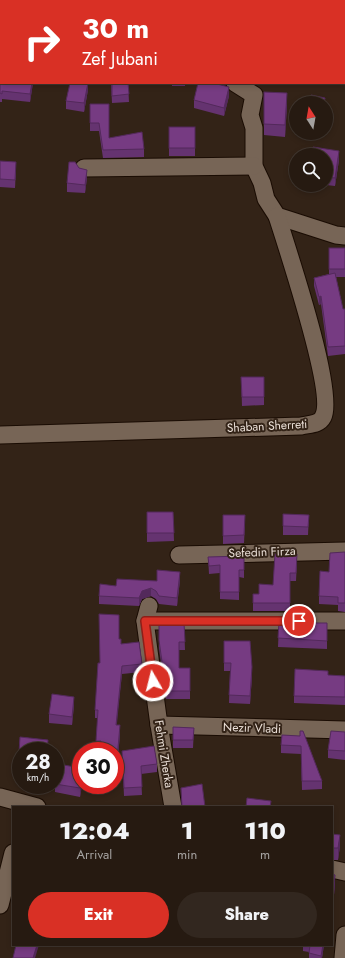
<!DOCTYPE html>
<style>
:root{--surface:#261a11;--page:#32271f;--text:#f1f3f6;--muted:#a4a19f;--line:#423831;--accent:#d93025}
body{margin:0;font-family:Jost,sans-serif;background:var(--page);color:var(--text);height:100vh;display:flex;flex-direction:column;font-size:15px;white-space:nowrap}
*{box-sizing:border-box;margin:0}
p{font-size:13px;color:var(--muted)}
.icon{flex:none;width:22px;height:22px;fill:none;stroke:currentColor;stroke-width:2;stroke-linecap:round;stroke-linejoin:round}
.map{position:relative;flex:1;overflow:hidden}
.sheet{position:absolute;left:12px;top:806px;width:321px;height:140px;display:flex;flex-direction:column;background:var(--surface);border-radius:0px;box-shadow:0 2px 6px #0003,0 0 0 1px var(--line)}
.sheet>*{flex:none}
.hud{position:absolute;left:0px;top:0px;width:345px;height:84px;box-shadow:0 2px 6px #0003,0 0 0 1px var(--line);background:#d93025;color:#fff;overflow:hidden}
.needle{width:26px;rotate:349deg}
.fabs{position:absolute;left:289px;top:96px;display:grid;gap:8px}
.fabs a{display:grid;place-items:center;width:44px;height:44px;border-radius:50%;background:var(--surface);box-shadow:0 2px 6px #0003,0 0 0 1px var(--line);font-size:20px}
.speed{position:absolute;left:12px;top:742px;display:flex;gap:8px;font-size:20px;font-weight:700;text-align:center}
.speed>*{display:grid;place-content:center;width:52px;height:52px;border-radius:50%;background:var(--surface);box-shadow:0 2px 6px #0003,0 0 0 1px var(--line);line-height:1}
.speed small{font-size:10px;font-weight:400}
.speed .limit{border:6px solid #d22;background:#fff;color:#111}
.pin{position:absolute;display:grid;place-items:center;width:34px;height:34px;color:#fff;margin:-17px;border:2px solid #fff;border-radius:50%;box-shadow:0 1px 4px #0007}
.me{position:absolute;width:44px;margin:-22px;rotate:352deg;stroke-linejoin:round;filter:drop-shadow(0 0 3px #0008)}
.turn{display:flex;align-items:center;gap:14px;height:84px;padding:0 16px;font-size:18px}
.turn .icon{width:52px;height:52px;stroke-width:2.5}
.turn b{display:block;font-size:28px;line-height:34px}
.eta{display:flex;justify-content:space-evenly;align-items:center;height:68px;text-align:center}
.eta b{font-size:24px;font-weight:800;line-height:28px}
.action{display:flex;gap:8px;margin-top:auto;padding:8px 16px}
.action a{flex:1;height:46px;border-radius:24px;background:var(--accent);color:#fff;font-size:16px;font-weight:800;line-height:46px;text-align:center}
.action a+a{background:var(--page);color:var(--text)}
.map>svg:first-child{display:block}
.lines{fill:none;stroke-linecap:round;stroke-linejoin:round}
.minor-casing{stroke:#1a0c03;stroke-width:19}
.minor{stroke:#776556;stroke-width:17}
.wall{fill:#653370}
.shaded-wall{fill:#53295b}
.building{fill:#763b82;stroke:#53295b}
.route-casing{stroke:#8d1f18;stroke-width:10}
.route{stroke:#d93025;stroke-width:7}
.labels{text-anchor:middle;stroke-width:4;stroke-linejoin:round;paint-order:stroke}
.street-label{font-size:12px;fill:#ece1d9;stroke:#332317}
</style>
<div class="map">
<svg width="345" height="958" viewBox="0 0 345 958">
<rect width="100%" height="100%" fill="#332317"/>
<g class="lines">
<g class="minor-casing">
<g id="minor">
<polyline points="141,0 142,1"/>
<polyline points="0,18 1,18"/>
<polyline points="344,53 345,53"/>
<polyline points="235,83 254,95 250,115 254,128 254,166 262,183 266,199 277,216 336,235 345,236"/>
<polyline points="84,168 254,166"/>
<path d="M0,435l301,-9c8,-2 18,-1 22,-9 13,-23 -36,-169 -46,-201"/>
<polyline points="179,555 345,551"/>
<polyline points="149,606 145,621 159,725 173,807"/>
<polyline points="145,621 345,621"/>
<polyline points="159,725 345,730"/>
<polyline points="0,797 37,807"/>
<polyline points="332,869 345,872"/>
<polyline points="0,905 13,853"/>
<polyline points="343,958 345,935"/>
</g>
</g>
<use href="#minor" class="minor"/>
</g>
<g class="wall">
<polygon points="259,0 345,0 345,13 344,13 344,1 259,1"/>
<polygon points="0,43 1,83 33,83 30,102 2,99 2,102 0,102"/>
<polygon points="101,83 128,83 129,102 112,103 111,83"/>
<rect x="172" y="83" width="13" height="3"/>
<polygon points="88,90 84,112 66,109 66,101"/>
<polygon points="264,92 287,105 285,137 264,135"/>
<polygon points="229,96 224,116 194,108 194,100"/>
<polygon points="90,104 109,138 144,149 144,157 103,158 99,131 90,131"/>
<rect x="169" y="127" width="26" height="29"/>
<polygon points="326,155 339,160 335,186 326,185"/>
<polygon points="0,161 16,170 15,188 0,187"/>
<polygon points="79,168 87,178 85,193 67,192 67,183"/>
<polygon points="329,248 345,248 345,277 336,277 343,309 345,309 345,354 328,356 321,304 319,305 314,286 314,278 329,274"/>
<polygon points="241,377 264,377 264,405 242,406"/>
<polygon points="147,512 173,512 174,541 147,542"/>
<polygon points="283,514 309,515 308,535 283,535"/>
<polygon points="223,515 245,524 244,543 223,544"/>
<polygon points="345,552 345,612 338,611 338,605 319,604 319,596 329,572"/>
<polygon points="244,556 244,578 239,577 239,600 220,599 220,573 209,574 208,557"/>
<polygon points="297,562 296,581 290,581 290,611 253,611 253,594 259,594 273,585"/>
<polygon points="180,580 177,606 159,604 156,599 151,596 142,599 139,606 99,604 99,596 116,586"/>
<polygon points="159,623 184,623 185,650 179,650 179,668 190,668 190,699 166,699 159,648"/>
<polygon points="279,623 327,623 327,649 278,647"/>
<polygon points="119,639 121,644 142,664 142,672 122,674 116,725 120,734 117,768 115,767 115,751 96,749 98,718 95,718 95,710 100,663"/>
<polygon points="224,641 252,676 250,704 229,703 230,671 224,671"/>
<polygon points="328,675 345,676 345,705 294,703 294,696"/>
<polygon points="74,705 72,725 49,723 49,714"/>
<polygon points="173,727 194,728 193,748 173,748"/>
<polygon points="345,732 345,760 328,758 328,750"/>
<polygon points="300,736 322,781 322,789 302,790 301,754 281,753 281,745"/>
<polygon points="20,737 48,740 47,751 21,751 21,762 19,761 19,753"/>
<polygon points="122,751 157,764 157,772 141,774 142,795 124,796"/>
<polygon points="55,784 82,785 80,797 55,792"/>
<polygon points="332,834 340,846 338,860 332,860"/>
<polygon points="332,874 335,883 334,895 332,894"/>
<polygon points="303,945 324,945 322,958 309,958 309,952 303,951"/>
</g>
<g class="shaded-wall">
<polygon points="215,0 222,0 219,1 215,1"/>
<polygon points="0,23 1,23 1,31 0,32"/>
<polygon points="32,83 33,83 30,102 30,94"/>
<polygon points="88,83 88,90 84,112 84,103"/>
<polygon points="229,87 229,96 224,116 224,108"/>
<polygon points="287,93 287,105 285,137 285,125"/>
<polygon points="339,151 339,160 335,186 335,178"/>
<polygon points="87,170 87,178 85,193 85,185"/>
<polygon points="321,296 321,304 319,305 319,297"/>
<polygon points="180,572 180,580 177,606 177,598"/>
<polygon points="151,588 151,596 142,599 139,606 139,598 142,591"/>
<polygon points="122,666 122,674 116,733 116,725"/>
<polygon points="252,667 252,676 250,704 250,696"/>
<polygon points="74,697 74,705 72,725 72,717"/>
<polygon points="120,725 120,734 117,768 117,759"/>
<polygon points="81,781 81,785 82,785 80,797 80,788"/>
<polygon points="340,835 340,846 338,860 338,848"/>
<polygon points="335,875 335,883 334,895 334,886"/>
<polygon points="37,945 39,945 35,958 33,958"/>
<polygon points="323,945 324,945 322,958 321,958"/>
</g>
<g class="building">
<polygon points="260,0 283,0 277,1 260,1"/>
<polygon points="302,0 345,0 345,3 344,3 344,1 302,1"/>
<polygon points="0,43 1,43 1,83 32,83 30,94 2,91 2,94 0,93"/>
<polygon points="70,83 88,83 84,103 66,101"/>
<polygon points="112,83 128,83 129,94 112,96"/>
<polygon points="198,83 213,83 229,87 224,108 194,100"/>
<polygon points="264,92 287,93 285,125 264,124"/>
<polygon points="311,95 325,98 324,103 310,103"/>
<polygon points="90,104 109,104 109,138 142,132 144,149 103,150 99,123 90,123"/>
<rect x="169" y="127" width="26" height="21"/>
<polygon points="313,147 339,151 335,178 326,177 326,155 312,155"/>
<polygon points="0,161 16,162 15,180 0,179"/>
<polygon points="69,162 75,162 79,168 87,170 85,185 67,183"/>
<rect x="329" y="248" width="16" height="21"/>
<polygon points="335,273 343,309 345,309 345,346 328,347 321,296 319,297 314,278"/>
<polygon points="241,377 264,377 264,397 242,397"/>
<polygon points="147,512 173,512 174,533 147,533"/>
<polygon points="283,514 309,515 308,527 283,526"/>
<polygon points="223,515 245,515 244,535 223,536"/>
<polygon points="345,552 345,603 338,603 338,597 319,596 320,571 329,572 330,553"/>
<polygon points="275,554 297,554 296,573 290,573 290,603 253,603 253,594 259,594 259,584 273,585"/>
<polygon points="244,556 244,570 239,570 239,592 220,592 220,565 209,566 208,557"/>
<polygon points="157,570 180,572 177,598 159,596 156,591 151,588 142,591 139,598 99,596 100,584 116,586 117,579 157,581"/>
<polygon points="99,614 119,615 119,639 121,639 121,644 139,642 142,664 122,666 116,725 120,725 117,759 115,759 115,751 100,751 101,741 96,741 98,710 95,710 98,663 100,663"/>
<polygon points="159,623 184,623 185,642 179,642 179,668 190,668 190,691 166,691 159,640"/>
<polygon points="279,623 327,623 327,641 278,638"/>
<polygon points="224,641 250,641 252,667 250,696 229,695 231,663 224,663"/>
<polygon points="295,669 328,671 328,675 345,676 345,697 294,696"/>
<polygon points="52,694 74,697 72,717 49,714"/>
<polygon points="173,727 194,728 193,740 173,740"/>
<polygon points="300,731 303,731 322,781 302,781 301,746 281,745 282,735 300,736"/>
<polygon points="331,731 345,732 345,751 328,750"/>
<polygon points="20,737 48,740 47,751 21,751 21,753 19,753"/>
<polygon points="154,746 157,764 141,766 142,787 124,788 122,751"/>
<polygon points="58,764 81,768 81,781 80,788 55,784"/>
<polygon points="202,784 205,807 182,807 181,788"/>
<polygon points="247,798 271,801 270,807 246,807"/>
<polygon points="332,834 340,835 338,848 332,848"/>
<polygon points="332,874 335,875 334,886 332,886"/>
<polygon points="16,945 37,945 33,958 13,958"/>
<polygon points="310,945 323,945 321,956 309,953"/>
</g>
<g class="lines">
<g class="route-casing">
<polyline id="route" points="153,681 145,621 299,621"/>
</g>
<use href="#route" class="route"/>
</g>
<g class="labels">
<g class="street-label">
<text transform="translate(267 426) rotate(-3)" y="4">Shaban Sherreti</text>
<text transform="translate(262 552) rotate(-2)" y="4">Sefedin Firza</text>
<text transform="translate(252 728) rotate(2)" y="4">Nezir Vladi</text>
<text transform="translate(164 754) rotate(81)" y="4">Fehmi Zherka</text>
</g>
</g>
</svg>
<div class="fabs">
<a><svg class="needle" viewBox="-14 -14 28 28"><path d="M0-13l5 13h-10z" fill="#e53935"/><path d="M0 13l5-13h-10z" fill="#a4a19f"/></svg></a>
<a><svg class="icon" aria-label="search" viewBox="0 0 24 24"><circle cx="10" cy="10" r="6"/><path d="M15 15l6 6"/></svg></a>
</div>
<div class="speed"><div>28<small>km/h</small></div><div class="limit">30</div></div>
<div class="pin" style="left:299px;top:621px;background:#d93025"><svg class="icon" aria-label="arrive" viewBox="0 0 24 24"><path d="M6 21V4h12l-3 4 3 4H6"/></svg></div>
<svg class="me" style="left:153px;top:681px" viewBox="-20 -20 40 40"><circle r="17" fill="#d93025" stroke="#fff" stroke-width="3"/><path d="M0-11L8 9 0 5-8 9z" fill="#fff"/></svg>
<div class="hud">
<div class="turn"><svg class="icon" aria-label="right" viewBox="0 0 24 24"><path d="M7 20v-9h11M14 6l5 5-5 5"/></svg><div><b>30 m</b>Zef Jubani</div></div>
</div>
<section class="sheet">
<div class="eta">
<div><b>12:04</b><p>Arrival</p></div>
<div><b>1</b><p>min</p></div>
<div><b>110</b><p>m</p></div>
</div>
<div class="action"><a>Exit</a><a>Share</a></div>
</section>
</div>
